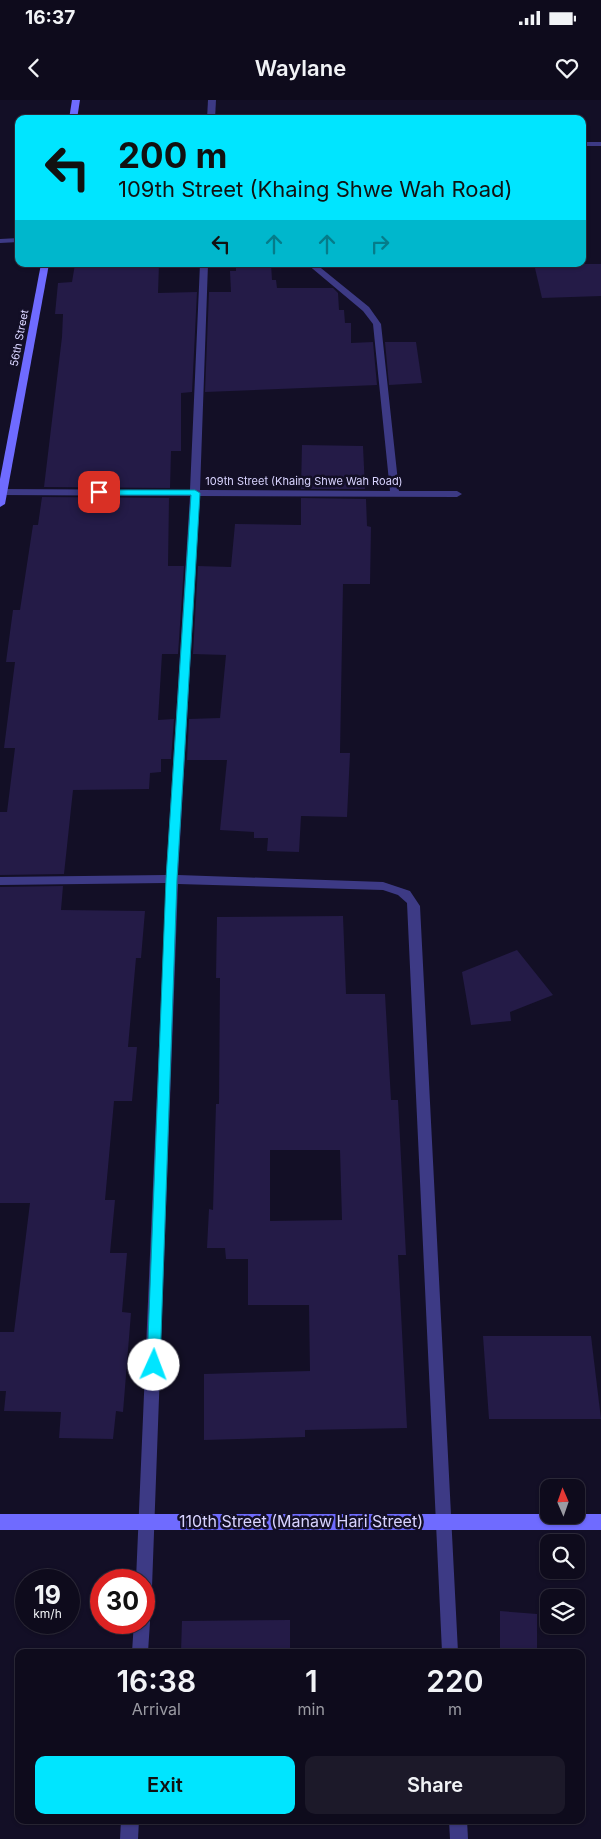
<!DOCTYPE html>
<style>
:root{--surface:#0e0b1c;--page:#1c1929;--text:#f1f3f6;--muted:#9b9ba3;--line:#2e2b3b;--accent:#00e5ff}
body{margin:0;font-family:Inter,sans-serif;background:var(--page);color:var(--text);height:100vh;display:flex;flex-direction:column;font-size:19px;white-space:nowrap}
*{box-sizing:border-box;margin:0}
p{font-size:16px;color:var(--muted)}
.icon{flex:none;width:28px;height:28px;fill:none;stroke:currentColor;stroke-width:2;stroke-linecap:round;stroke-linejoin:round}
.map{position:relative;flex:1;overflow:hidden}
.side{position:absolute;left:15px;top:1549px;width:570px;height:175px;display:flex;flex-direction:column;background:var(--surface);border-radius:10px;box-shadow:0 1px 4px #0004,0 0 0 1px var(--line)}
.side>*{flex:none}
.banner{position:absolute;left:15px;top:15px;width:571px;height:152px;border-radius:10px;box-shadow:0 1px 4px #0004,0 0 0 1px var(--line);background:#00e5ff;color:#111;overflow:hidden}
.needle{width:32px;rotate:358deg}
.tools{position:absolute;left:540px;top:1379px;display:grid;gap:10px}
.tools a{display:grid;place-items:center;width:45px;height:45px;border-radius:10px;background:var(--surface);box-shadow:0 1px 4px #0004,0 0 0 1px var(--line);font-size:25px}
.speed{position:absolute;left:15px;top:1469px;display:flex;gap:10px;font-size:25px;font-weight:700;text-align:center}
.speed>*{display:grid;place-content:center;width:65px;height:65px;border-radius:50%;background:var(--surface);box-shadow:0 1px 4px #0004,0 0 0 1px var(--line);line-height:1}
.speed small{font-size:12px;font-weight:400}
.speed .limit{border:8px solid #d22;background:#fff;color:#111}
.pin{position:absolute;display:grid;place-items:center;width:42px;height:42px;color:#fff;margin:-21px;border-radius:10px;box-shadow:0 2px 8px #0006}
.me{position:absolute;width:55px;margin:-28px;rotate:2deg;stroke-linejoin:round;filter:drop-shadow(0 0 4px #0008)}
.turn{display:flex;align-items:center;gap:18px;height:105px;padding:0 20px;font-size:22px}
.turn .icon{width:65px;height:65px;stroke-width:2.5}
.turn b{display:block;font-size:35px;line-height:42px}
.lanes{display:flex;align-items:center;height:48px;padding:0 20px;background:#0003;justify-content:center;gap:25px;direction:ltr}
.lanes .off{opacity:.35}
.eta{display:flex;justify-content:space-evenly;align-items:center;height:85px;text-align:center}
.eta b{font-size:30px;font-weight:600;line-height:35px}
.button{display:flex;gap:10px;margin-top:auto;padding:10px 20px}
.button a{flex:1;height:58px;border-radius:10px;background:var(--accent);color:#111;font-size:20px;font-weight:600;line-height:58px;text-align:center}
.button a+a{background:var(--page);color:var(--text)}
.status{display:flex;justify-content:space-between;align-items:center;height:35px;padding:0 25px;background:var(--surface);direction:ltr}
.status svg{height:14px;fill:currentColor}
header{display:flex;justify-content:space-between;align-items:center;height:65px;padding:0 20px;background:var(--surface);font-size:22px;font-weight:600}
.map>svg:first-child{display:block}
.building{fill:#241b47;fill-rule:evenodd}
.lines{fill:none;stroke-linecap:round;stroke-linejoin:round}
.street{fill:#3d3a85;fill-rule:evenodd}
.secondary{fill:#6f6bff;fill-rule:evenodd}
.route{fill:#00e5ff;stroke:#0095a6}
.labels{text-anchor:middle;stroke-width:5;stroke-linejoin:round;paint-order:stroke}
.far-street-label{font-size:11px;fill:#d9d4ff;stroke:#130f26}
.near-street-label{font-size:16px;fill:#d9d4ff;stroke:#130f26}
</style>
<div class="status"><b>16:37</b><svg viewBox="0 0 49 12"><path d="M0 12V9h3v3zM5 12V6h3v6zM10 12V3h3v9zM15 12V0h3v12zM26 1h20v11H26zM47 4h2v5h-2z"/></svg></div>
<header><svg class="icon" aria-label="back" viewBox="0 0 24 24"><path d="M15 5l-7 7 7 7"/></svg>Waylane<svg class="icon" aria-label="heart" viewBox="0 0 24 24"><path d="M12 20l-8-8c-3-5 5-10 8-4 3-6 11-1 8 4z"/></svg></header>
<div class="map">
<svg width="601" height="1739" viewBox="0 0 601 1739">
<rect width="100%" height="100%" fill="#130f26"/>
<g class="building">
<polygon points="75,164 159,164 158,193 197,192 192,292 181,293 181,351 171,351 170,388 44,387 62,237 63,214 55,214 58,183 72,182"/>
<polygon points="236,164 271,164 272,180 276,180 277,188 333,188 338,193 339,210 344,210 345,223 351,223 351,243 373,242 377,285 205,292 209,192 231,192 230,171 236,171"/>
<polygon points="534,164 601,164 601,196 542,198"/>
<polygon points="385,242 416,242 422,283 389,285"/>
<polygon points="302,345 363,346 365,389 301,389"/>
<polygon points="42,397 169,398 168,466 184,466 178,554 162,554 158,620 174,619 171,659 161,659 161,672 150,673 149,689 73,690 64,774 0,775 0,712 7,712 15,648 4,648 15,562 6,562 13,510 20,510 33,425 38,425"/>
<polygon points="301,398 366,399 367,426 371,427 370,484 343,484 340,653 350,653 347,717 301,716 299,752 267,751 268,738 254,738 254,732 220,730 227,660 187,660 189,619 220,618 226,555 193,554 198,466 231,467 235,424 301,425"/>
<polygon points="63,786 61,810 145,811 141,858 136,858 128,947 137,947 132,1001 114,1001 105,1100 115,1100 110,1153 127,1153 122,1212 131,1213 123,1312 116,1311 113,1339 59,1338 61,1312 4,1311 6,1291 0,1291 0,1232 14,1232 30,1103 0,1103 0,787"/>
<path d="M343,816l3,78h39l6,106h7l8,155h-8l9,173 -102,2v7l-101,3v-66l106,-3 -1,-66h-61v-46h-22l-1,-11h-18l2,-39 4,1 3,-106h3l1,-126h-4l1,-61zM270,1050h70l2,70 -72,1z"/>
<polygon points="517,850 553,895 510,912 511,921 471,925 462,872"/>
<polygon points="483,1236 591,1236 601,1319 489,1319"/>
<polygon points="500,1511 537,1514 537,1552 500,1552"/>
<polygon points="290,1520 290,1552 181,1552 182,1521"/>
</g>
<g class="lines">
<g class="street">
<polygon points="208,0 216,0 215,19 207,19"/>
<rect x="582" y="42" width="19" height="4"/>
<polygon points="19,138 19,142 0,143 0,139"/>
<polygon points="200,164 208,164 200,390 390,391 373,224 363,211 307,164 316,164 369,207 381,224 399,391 457,391 462,394 457,397 200,396 178,775 383,782 410,791 420,806 458,1552 442,1552 407,803 398,795 383,790 178,784 152,1487 150,1493 144,1495 144,1480 136,1480 166,783 0,785 0,777 166,775 190,396 0,395 0,389 190,390"/>
<polygon points="144,1515 148,1516 150,1522 148,1552 132,1552 134,1522 144,1522"/>
<polygon points="121,1720 139,1720 138,1739 120,1739"/>
<polygon points="449,1720 467,1720 468,1739 450,1739"/>
</g>
<g class="secondary">
<polygon points="72,0 80,0 77,19 69,19"/>
<polygon points="41,164 49,164 5,404 0,407 0,379"/>
<rect x="0" y="1414" width="601" height="16"/>
</g>
</g>
<polygon class="route" points="195,390 200,393 177,779 160,1265 158,1269 154,1271 149,1269 147,1265 166,779 191,395 99,395 94,392 99,390"/>
<g class="labels">
<g class="far-street-label">
<text transform="translate(19 238) rotate(-79)" y="4">56th Street</text>
<text x="304" y="385">109th Street (Khaing Shwe Wah Road)</text>
</g>
<g class="near-street-label">
<text x="301" y="1427">110th Street (Manaw Hari Street)</text>
</g>
</g>
</svg>
<div class="tools">
<a><svg class="needle" viewBox="-14 -14 28 28"><path d="M0-13l5 13h-10z" fill="#e53935"/><path d="M0 13l5-13h-10z" fill="#9b9ba3"/></svg></a>
<a><svg class="icon" aria-label="search" viewBox="0 0 24 24"><circle cx="10" cy="10" r="6"/><path d="M15 15l6 6"/></svg></a>
<a><svg class="icon" aria-label="layers" viewBox="0 0 24 24"><path d="M12 4l9 5-9 5-9-5zM3 14l9 5 9-5"/></svg></a>
</div>
<div class="speed"><div>19<small>km/h</small></div><div class="limit">30</div></div>
<div class="pin" style="left:99px;top:392px;background:#d93025"><svg class="icon" aria-label="arrive" viewBox="0 0 24 24"><path d="M6 21V4h12l-3 4 3 4H6"/></svg></div>
<svg class="me" style="left:154px;top:1265px" viewBox="-20 -20 40 40"><circle r="19" fill="#fff"/><path d="M0-13L10 11 0 6-10 11z" fill="#00e5ff"/></svg>
<div class="banner">
<div class="turn"><svg class="icon" aria-label="left" viewBox="0 0 24 24"><path d="M17 20v-9H6M10 6l-5 5 5 5"/></svg><div><b>200 m</b>109th Street (Khaing Shwe Wah Road)</div></div>
<div class="lanes"><svg class="icon" aria-label="left" viewBox="0 0 24 24"><path d="M17 20v-9H6M10 6l-5 5 5 5"/></svg><svg class="icon off" aria-label="ahead" viewBox="0 0 24 24"><path d="M12 20V5M6 11l6-6 6 6"/></svg><svg class="icon off" aria-label="ahead" viewBox="0 0 24 24"><path d="M12 20V5M6 11l6-6 6 6"/></svg><svg class="icon off" aria-label="right" viewBox="0 0 24 24"><path d="M7 20v-9h11M14 6l5 5-5 5"/></svg></div>
</div>
<section class="side">
<div class="eta">
<div><b>16:38</b><p>Arrival</p></div>
<div><b>1</b><p>min</p></div>
<div><b>220</b><p>m</p></div>
</div>
<div class="button"><a>Exit</a><a>Share</a></div>
</section>
</div>
